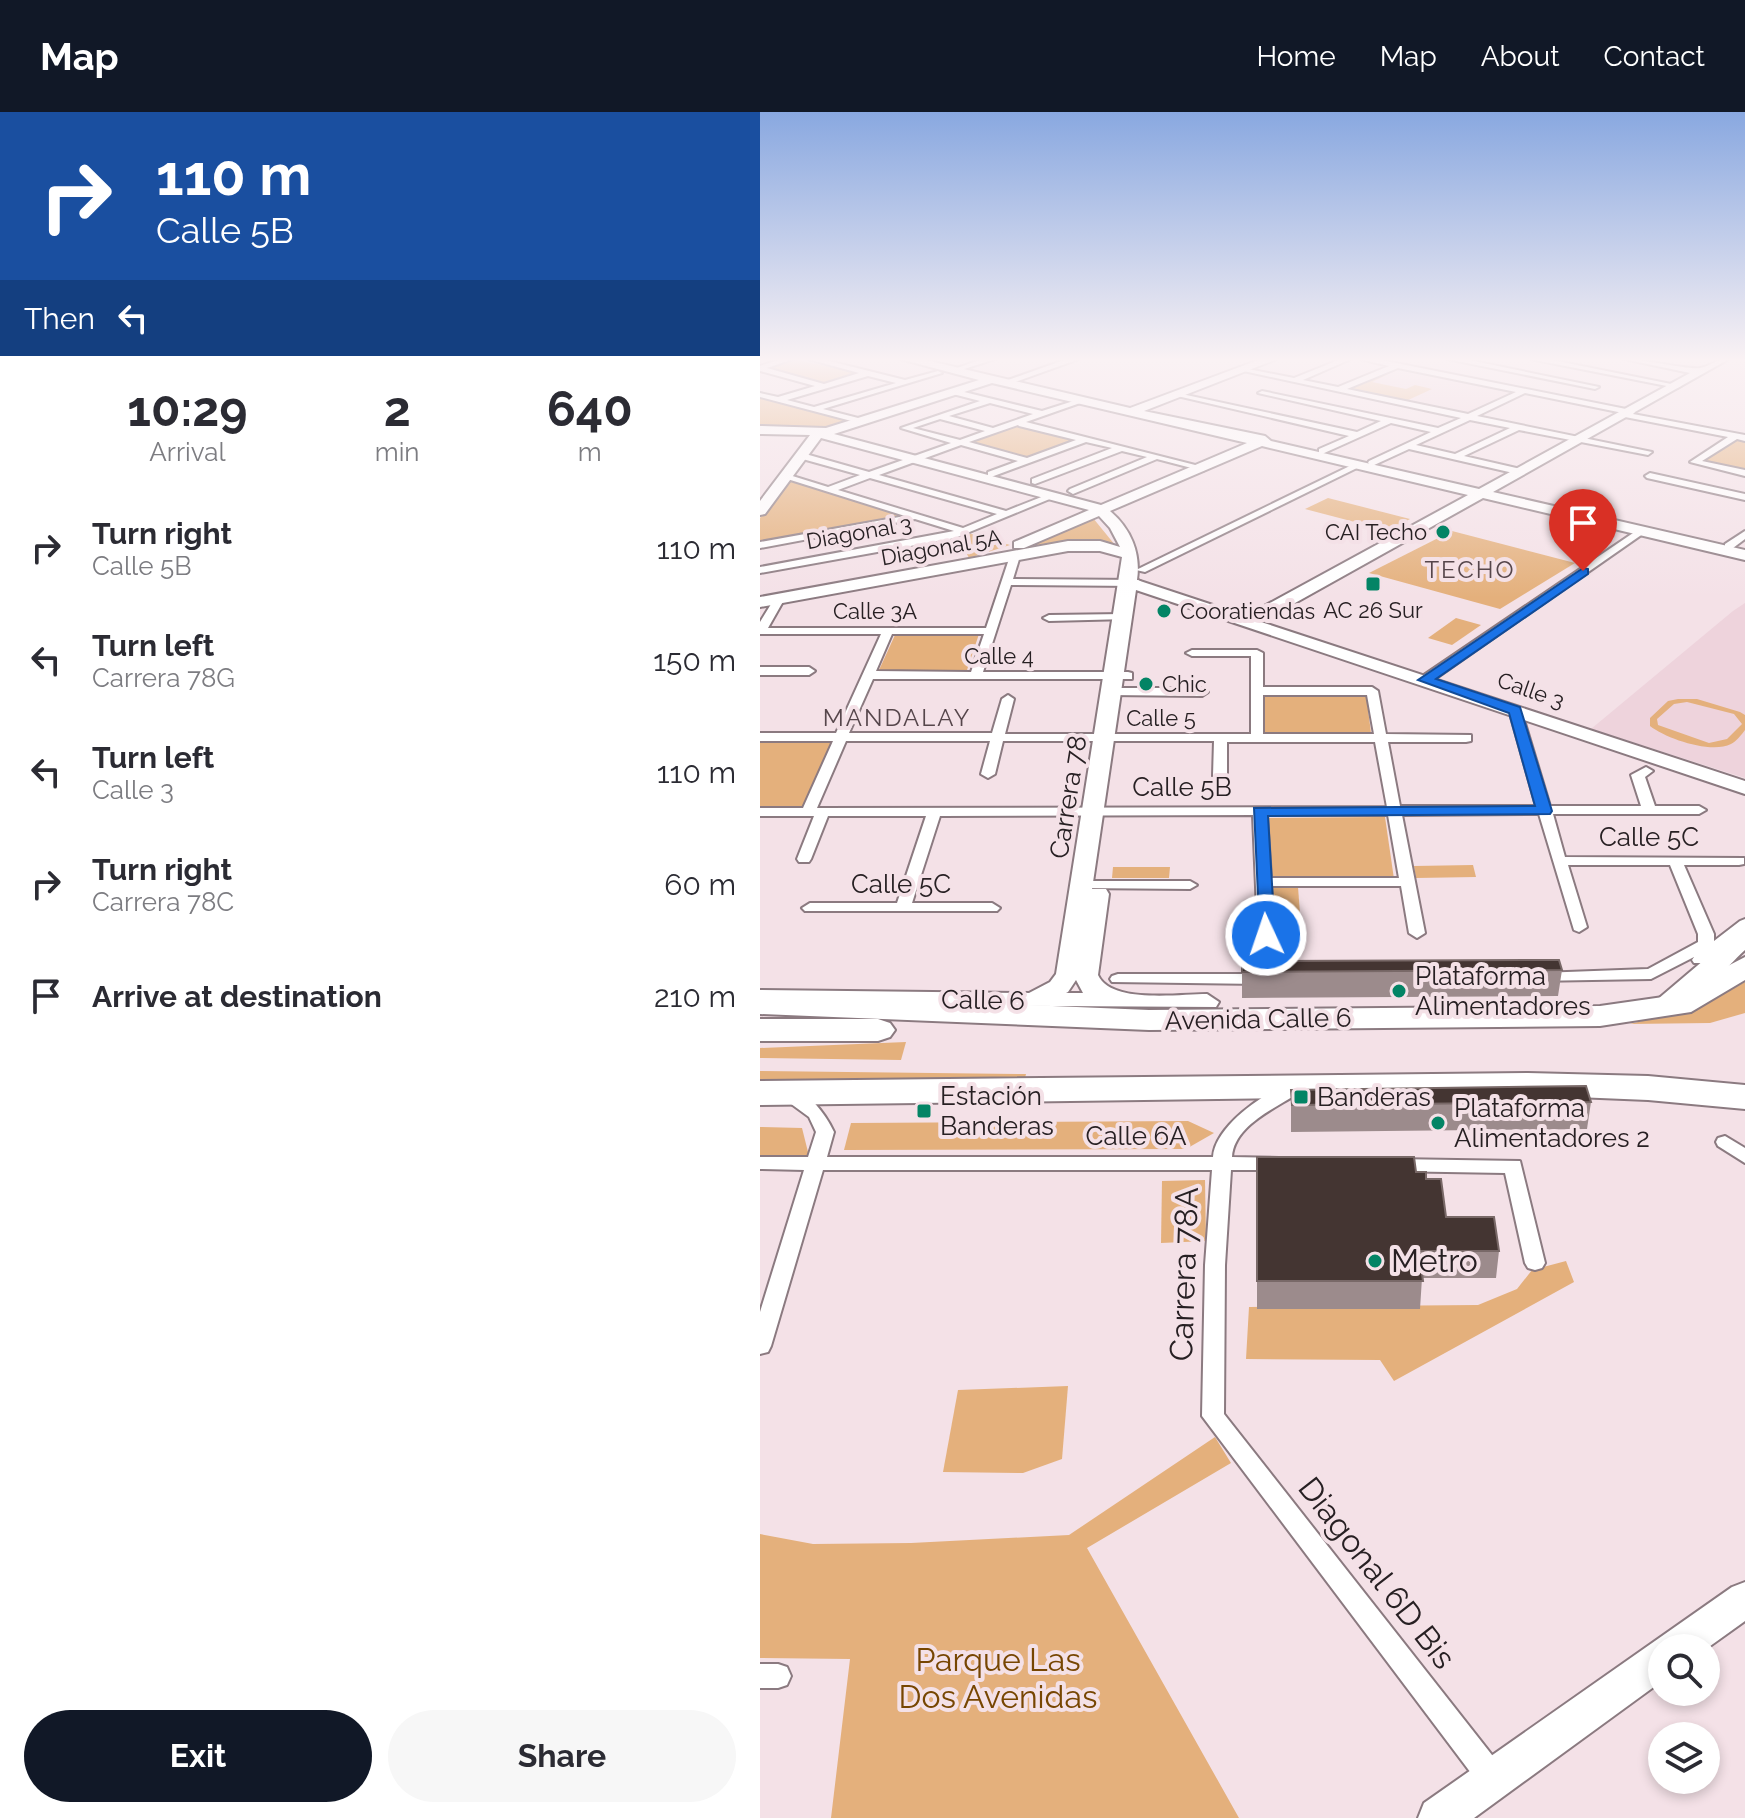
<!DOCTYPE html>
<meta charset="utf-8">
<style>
:root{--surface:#fff;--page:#f7f7f7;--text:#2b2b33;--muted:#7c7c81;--accent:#111827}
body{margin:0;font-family:Raleway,sans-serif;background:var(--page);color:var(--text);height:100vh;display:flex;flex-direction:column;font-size:30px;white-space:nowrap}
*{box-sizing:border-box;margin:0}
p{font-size:26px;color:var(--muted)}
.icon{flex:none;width:44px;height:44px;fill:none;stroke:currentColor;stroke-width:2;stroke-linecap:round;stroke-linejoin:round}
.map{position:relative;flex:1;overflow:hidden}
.sheet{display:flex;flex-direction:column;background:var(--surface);width:760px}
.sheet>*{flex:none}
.top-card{background:#1a4fa0;color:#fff;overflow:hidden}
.controls{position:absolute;left:888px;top:1522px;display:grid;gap:16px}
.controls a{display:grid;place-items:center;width:72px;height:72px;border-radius:50%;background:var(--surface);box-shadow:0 4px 12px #0003;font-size:40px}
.pin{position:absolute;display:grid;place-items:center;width:68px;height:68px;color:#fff;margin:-82px -34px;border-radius:50% 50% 50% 0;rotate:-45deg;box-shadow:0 0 8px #0007}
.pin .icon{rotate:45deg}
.me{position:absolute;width:88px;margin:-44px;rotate:357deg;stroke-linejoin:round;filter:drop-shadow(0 0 6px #0008)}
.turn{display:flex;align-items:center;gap:28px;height:168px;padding:0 24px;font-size:36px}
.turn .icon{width:104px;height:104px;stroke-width:2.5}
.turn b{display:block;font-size:56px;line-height:68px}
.then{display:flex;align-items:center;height:76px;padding:0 24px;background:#0003;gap:16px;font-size:30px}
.eta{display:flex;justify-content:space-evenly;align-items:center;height:136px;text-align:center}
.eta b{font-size:48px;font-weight:700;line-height:56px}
.primary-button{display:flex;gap:16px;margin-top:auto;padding:16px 24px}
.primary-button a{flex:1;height:92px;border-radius:48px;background:var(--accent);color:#fff;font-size:32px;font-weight:700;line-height:92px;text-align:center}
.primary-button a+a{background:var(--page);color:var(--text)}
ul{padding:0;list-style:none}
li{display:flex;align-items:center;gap:24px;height:112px;padding:0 24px}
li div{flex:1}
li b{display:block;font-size:30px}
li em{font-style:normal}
header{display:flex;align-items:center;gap:48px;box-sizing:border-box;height:112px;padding:0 40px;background:var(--accent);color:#fff}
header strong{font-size:38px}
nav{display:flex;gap:44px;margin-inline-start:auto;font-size:28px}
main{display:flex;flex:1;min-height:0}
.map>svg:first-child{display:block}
.built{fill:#eed3dc}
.green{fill:#e4b07c;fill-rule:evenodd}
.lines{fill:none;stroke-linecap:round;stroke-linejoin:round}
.street-casing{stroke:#8b7a80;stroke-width:4}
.secondary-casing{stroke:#8b7a80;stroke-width:4}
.highway-casing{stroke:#8b7a80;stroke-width:4}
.street{fill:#fff;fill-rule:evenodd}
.secondary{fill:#fff;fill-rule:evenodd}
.highway{fill:#fff;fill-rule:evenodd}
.wall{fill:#9c8b8c}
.building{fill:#443532;stroke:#796968;stroke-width:2}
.route{fill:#1a73e8;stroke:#114b97;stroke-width:2}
.poi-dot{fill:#038465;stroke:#f4e1e7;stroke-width:3}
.labels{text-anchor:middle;stroke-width:8;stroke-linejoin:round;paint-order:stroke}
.far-street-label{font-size:22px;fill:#272023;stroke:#f4e1e7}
.far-poi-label{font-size:22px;fill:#272023;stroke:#f4e1e7;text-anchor:start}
.far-neighbourhood-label{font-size:24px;letter-spacing:2px;fill:#56464b;stroke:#f4e1e7}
.street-label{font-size:26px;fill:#272023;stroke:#f4e1e7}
.poi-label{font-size:26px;fill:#272023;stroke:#f4e1e7;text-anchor:start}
.near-poi-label{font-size:32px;fill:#272023;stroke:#f4e1e7;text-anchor:start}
.near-street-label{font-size:32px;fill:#272023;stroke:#f4e1e7}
.near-park-label{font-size:32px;fill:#774602;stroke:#f4e1e7}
</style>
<header>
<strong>Map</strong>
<nav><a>Home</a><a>Map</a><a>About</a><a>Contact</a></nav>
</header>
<main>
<section class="sheet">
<div class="top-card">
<div class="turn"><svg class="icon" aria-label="right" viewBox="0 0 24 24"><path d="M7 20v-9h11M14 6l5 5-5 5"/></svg><div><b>110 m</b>Calle 5B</div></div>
<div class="then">Then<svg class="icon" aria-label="left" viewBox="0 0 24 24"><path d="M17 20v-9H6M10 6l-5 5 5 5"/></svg></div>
</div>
<div class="eta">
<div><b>10:29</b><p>Arrival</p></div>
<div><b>2</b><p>min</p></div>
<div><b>640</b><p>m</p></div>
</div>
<ul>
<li><svg class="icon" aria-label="right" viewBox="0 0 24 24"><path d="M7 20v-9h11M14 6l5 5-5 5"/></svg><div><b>Turn right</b><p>Calle 5B</p></div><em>110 m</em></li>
<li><svg class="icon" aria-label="left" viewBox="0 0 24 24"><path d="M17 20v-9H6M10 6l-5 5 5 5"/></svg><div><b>Turn left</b><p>Carrera 78G</p></div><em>150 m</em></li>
<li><svg class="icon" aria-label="left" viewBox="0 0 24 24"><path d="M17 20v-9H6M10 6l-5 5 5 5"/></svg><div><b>Turn left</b><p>Calle 3</p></div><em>110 m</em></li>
<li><svg class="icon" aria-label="right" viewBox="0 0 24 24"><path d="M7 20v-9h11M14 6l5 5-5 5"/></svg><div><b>Turn right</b><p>Carrera 78C</p></div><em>60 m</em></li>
<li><svg class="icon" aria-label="arrive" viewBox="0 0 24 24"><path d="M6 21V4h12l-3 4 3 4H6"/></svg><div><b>Arrive at destination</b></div><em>210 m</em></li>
</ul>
<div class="primary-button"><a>Exit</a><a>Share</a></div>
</section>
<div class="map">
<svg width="985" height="1706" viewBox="0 0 985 1706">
<rect width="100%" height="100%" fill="#f4e1e7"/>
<g class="built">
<polygon points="638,256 758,279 708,303 586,278"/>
<polygon points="985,491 985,666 831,617 973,499"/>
</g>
<g class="green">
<polygon points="33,247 104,262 66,273 2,256"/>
<polygon points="638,256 641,256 612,270 646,277 655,273 672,277 646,289 586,278"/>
<polygon points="0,285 86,308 63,316 0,317"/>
<polygon points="258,313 314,327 265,346 208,331"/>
<polygon points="974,328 985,330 985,358 941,349"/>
<polygon points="30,368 35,369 142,403 0,429 0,406"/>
<polygon points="568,386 650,407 629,419 545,397"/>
<polygon points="333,406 355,433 338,431 249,442"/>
<polygon points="692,419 815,451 740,497 609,461"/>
<polygon points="208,421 250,433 209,446 198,425"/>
<polygon points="696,506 721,513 692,533 668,526"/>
<polygon points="219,522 207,558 119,558 135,523"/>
<polygon points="503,582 606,582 611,621 503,621"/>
<path d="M918,587h19l43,13 5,3v15c-4,5 -8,11 -14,14 -20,10 -64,-5 -81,-18v-8l18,-17zM927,590l47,12 8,10 -15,15 -18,4 -51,-18 -1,-6 17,-15z"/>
<polygon points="0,628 72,628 43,695 0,695"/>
<polygon points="625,705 634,767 511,767 509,706"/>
<polygon points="713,753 716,765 656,766 654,754"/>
<polygon points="353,755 410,755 409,766 352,766"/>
<polygon points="511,775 538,775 541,815 513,816"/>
<polygon points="985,870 985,901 950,911 870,912 942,894"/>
<polygon points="146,930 141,948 0,946 0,936"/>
<polygon points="0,959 266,962 265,966 0,968"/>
<polygon points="428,1009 454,1021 426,1037 84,1038 91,1011"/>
<polygon points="0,1015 42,1016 49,1044 0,1044"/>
<polygon points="445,1068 446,1129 401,1131 402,1069"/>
<polygon points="806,1149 814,1170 634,1269 620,1248 486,1247 489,1195 718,1193 757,1177 772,1158"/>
<polygon points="308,1274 302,1347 263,1361 183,1360 198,1278"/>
<polygon points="455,1325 471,1351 327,1436 479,1706 71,1706 90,1547 0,1546 0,1422 53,1432 151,1431 309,1423"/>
</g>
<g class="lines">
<g class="street-casing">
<g id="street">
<path d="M21,247h12l-26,9 57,16 35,-11 -51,-14h13l84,21 33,-9 4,2 -119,36 39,10 1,2 -4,2 -99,-26v-4l18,4 37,-11 -55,-15v-5zM108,264l28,7 -82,24 -27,-7z"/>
<polygon points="223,247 235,247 201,258 197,256"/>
<polygon points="307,247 319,247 255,270 248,268"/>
<path d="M581,247h10l-48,21 35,7 51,-21 -29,-7h16l255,51 4,2 -2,2 112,21v6l-8,-2 -35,22 43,9v6l-55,-14 38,-25 -103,-20 -4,-2 2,-2 -98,-20 -48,23 175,36 -4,3 -129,-25 -55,26 61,14 2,2 -5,3 -113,-26 -37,17 -4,-3 1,-2 62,-29 -40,-9 -69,31 -3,-1v-4l30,-13 -176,-41 4,-2 180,39 24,-11 -123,-28 4,-2 176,37 23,-10 -222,-48 4,-2 51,10zM638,256l118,24 -48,22 -121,-25zM710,308l40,8 -55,26 -39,-9z"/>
<polygon points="687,247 704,247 839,275 835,277"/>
<polygon points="770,247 787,247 921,274 917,276"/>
<path d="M192,277l90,22 41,-13v4l-57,20 181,46 -4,3 -46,-12 -84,35 -5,-3 2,-2 77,-32 -25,-6 -87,33 -3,-1v-4l80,-31 -26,-6 -95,35 -3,-1v-4l30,-11 -57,-16 -82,30 127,36 43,-17 8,2 -102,42 -195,35v-6l194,-36 -39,-12 -155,29v-6l145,-26 -124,-39 5,-3 42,13 32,-12 -61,-17 -1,-2 4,-3 67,19 82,-29 -50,-15 79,-27 -31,-8zM230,291l43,11 -40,14 -44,-12zM180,307l45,12 -25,9 -47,-12zM258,313l1,1 57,14 -49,18 -58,-16zM110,366l127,36 -34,14 -125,-38z"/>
<polygon points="596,351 603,353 385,460 376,458"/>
<polygon points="890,361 985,382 985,388 887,366 885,364"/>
<polygon points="879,417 887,419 669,571 661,571 661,565"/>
<polygon points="985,419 985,427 973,436 965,436 965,432"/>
<path d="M255,441l5,3 -7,23 125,1 5,3 -5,3 -127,-1 -28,87h145l4,1v6h-259l-24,54h143l10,-34 6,-4 6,4 -9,35h246v-78h-59l-6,-3 6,-3h65l6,3v34h109l6,4 8,43 85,1v6l-5,1h-78l12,64h136l-27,-96 6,-4 6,4 29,96h91l-10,-31 15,-8 7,4 -8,6 10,29h44l7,4 -7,4h-146l12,43 179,1v6l-5,1h-55l30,69v7l26,-20 5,-2v13l-39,31h-12l-2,-3 2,-3 -43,22 -117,2 -2,-3 2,-3 6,-2 108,-4 50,-27v-8l-28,-69h-102l19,62 -8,5 -5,-2 -35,-116 -137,1 23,118 -8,5 -8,-5 -8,-47h-130l3,49 -8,5 -6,-2 -2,-3 -5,-120 -313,1 -28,87h80l8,5 -3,3h-192l-3,-3 8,-5h87l29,-87h-98l-17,43 -2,3h-10l-2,-3 17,-43h-54v-8h43l30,-67h-73v-8h76l45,-99h-121v-12l16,-26 4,-1 5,3 -17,30h218l24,-72zM132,522h92l-13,38 -95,-1zM503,583h104l7,39h-111zM86,629h144l-9,33 7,4 7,-4 8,-33h211l-1,35 7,4 7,-4v-34h148l12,65 -570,1zM507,703h121l11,63h-128z"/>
<polygon points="364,502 370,505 368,507 289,509 283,506 289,503"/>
<polygon points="0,555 49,555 55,559 49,563 0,563"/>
<polygon points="353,576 442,576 448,580 442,584 349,583 349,577"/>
<polygon points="323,769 430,769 437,773 430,777 318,776 316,773 318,770"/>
<polygon points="358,862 501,862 509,867 501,872 352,870 350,867 352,864"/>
<path d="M531,972l6,2 3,4 -3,4c-23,15 -63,32 -65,63l47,1 7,1 2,5 -2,5 -7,1h-48l-6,95 -1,149 279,355 4,10 -4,10 -10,4 -10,-4 -281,-373 3,-151 7,-95h-389l-52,176 -3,6 -8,2v-42l44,-142 -44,-1v-12h48l8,-25 -7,-15 -26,-19 -3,-4 3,-4c22,-6 43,25 51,42l-7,25h386c2,-30 50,-65 78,-73z"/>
<polygon points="965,1024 985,1036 985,1051 958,1034 956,1030 958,1026"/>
<polygon points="634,1047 760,1049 785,1151 782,1156 775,1158 768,1156 765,1151 745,1061 627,1059 625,1054 627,1049"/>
<polygon points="0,1552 18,1552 27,1555 31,1564 27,1573 18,1576 0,1576"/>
</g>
</g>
<g class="secondary-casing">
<g id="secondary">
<path d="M140,247h21l209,49 131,-49h16l-133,52 121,25 6,5 208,48 211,-116 -66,-14c18,0 65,11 76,9 11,-2 16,-9 29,-9l-236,133 252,58v10l-262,-62 -222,124 484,159v13l-609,-204 -44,299h14l3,5 -11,81c13,29 81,19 109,19l12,8 -3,5 -456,-3v-14l269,3 21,-11 6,-8 66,-417 -22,-6h-32l-308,56v-10l308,-56h32l20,6 -10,-19 -11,-12 -75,32h-10v-6l75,-32 -268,-72 -56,76 -5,1v-14l50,-66 -50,-1v-8l66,2 153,-48zM232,271l255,60 -146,62 -267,-71zM502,334l206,49 -222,121 -109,-36c4,-27 -6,-51 -27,-69zM316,868l7,13h-17l2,-1z"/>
<path d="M985,818v20c-20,18 -54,62 -84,54l-3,-5 79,-67z"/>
<polygon points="985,1470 985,1509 946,1537 902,1536 902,1569 714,1706 658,1706 664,1691 972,1475"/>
</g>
</g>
<g class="highway-casing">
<g id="highway">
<polygon points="985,845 985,868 931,900 840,914 389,918 0,902 0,882 389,898 840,894 910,884"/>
<polygon points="0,907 118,907 130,911 135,918 130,925 118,929 0,929"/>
<polygon points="768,961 888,964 985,973 985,997 888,988 768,983 0,993 0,969"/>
</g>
</g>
<use href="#street" class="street"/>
<use href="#secondary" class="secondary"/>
<use href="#highway" class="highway"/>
</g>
<g class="wall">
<polygon points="482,849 802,858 798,884 482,886"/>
<polygon points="531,978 831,990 827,1017 531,1020"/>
<polygon points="497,1045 656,1060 666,1067 686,1105 739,1139 736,1166 662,1166 660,1197 497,1197"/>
</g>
<g class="building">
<polygon points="799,848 802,858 482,860 482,849"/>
<polygon points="826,974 831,990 532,993 531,978"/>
<polygon points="497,1045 654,1045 656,1060 666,1060 666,1067 681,1067 686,1105 734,1105 739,1139 659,1139 663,1169 497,1169"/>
</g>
<linearGradient id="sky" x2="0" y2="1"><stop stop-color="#89a8e0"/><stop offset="0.51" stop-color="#faf2f4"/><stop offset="1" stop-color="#faf2f4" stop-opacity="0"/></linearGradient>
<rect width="985" height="486" fill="url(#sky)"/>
<polygon class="route" points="823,456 828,457 828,462 676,567 760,595 792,699 790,702 508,704 515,823 506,829 500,827 494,696 775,694 749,601 658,568"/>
<g class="poi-dot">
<circle cx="683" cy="420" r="8"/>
<rect x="605" y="464" width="16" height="16" rx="4"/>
<circle cx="404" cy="499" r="8"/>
<circle cx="386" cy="572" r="8"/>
<circle cx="639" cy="879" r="8"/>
<rect x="533" y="977" width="16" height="16" rx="4"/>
<rect x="156" y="991" width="16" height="16" rx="4"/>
<circle cx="678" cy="1011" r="8"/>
<circle cx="615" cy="1149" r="8"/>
</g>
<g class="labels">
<g class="far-street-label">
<text transform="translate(99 420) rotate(-10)" y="8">Diagonal 3</text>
<text transform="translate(181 435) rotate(-10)" y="8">Diagonal 5A</text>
<text x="115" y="507">Calle 3A</text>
<text x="239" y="552">Calle 4</text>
<text transform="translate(771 578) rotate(19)" y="8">Calle 3</text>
<text x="401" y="614">Calle 5</text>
</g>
<g class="far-poi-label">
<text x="667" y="428" text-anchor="end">CAI Techo</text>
<text x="613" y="506" text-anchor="middle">AC 26 Sur</text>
<text x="420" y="507">Cooratiendas</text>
<text x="402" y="580">Chic</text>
</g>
<g class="far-neighbourhood-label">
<text x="710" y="466">TECHO</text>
<text x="137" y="614">MANDALAY</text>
</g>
<g class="street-label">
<text x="422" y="684">Calle 5B</text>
<text transform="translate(308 685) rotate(-81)" y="9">Carrera 78</text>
<text x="889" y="734">Calle 5C</text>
<text x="141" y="781">Calle 5C</text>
<text transform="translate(223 888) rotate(1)" y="9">Calle 6</text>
<text transform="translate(498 907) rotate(-1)" y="9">Avenida Calle 6</text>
<text x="376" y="1033">Calle 6A</text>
</g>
<g class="poi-label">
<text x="655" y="873">Plataforma<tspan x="655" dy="30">Alimentadores</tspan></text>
<text x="180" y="993">Estación<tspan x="180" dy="30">Banderas</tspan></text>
<text x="557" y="994">Banderas</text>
<text x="694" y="1005">Plataforma<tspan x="694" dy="30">Alimentadores 2</tspan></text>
</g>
<g class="near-poi-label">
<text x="631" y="1160">Metro</text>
</g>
<g class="near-street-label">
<text transform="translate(424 1162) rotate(-88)" y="11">Carrera 78A</text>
<text transform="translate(617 1461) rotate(52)" y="11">Diagonal 6D Bis</text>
</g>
<g class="near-park-label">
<text x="238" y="1559">Parque Las<tspan x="238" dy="37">Dos Avenidas</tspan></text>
</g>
</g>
</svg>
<div class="controls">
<a><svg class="icon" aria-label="search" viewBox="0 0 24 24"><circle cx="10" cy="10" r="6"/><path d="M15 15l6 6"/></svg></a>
<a><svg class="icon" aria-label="layers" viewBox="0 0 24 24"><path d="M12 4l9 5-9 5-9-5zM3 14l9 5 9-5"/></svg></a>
</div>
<div class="pin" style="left:823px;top:459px;background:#d93025"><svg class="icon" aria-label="arrive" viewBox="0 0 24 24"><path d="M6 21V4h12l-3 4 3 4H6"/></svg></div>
<svg class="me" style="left:506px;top:823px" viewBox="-20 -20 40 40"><circle r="17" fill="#1a73e8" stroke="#fff" stroke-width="3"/><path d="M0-11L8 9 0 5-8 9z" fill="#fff"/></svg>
</div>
</main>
